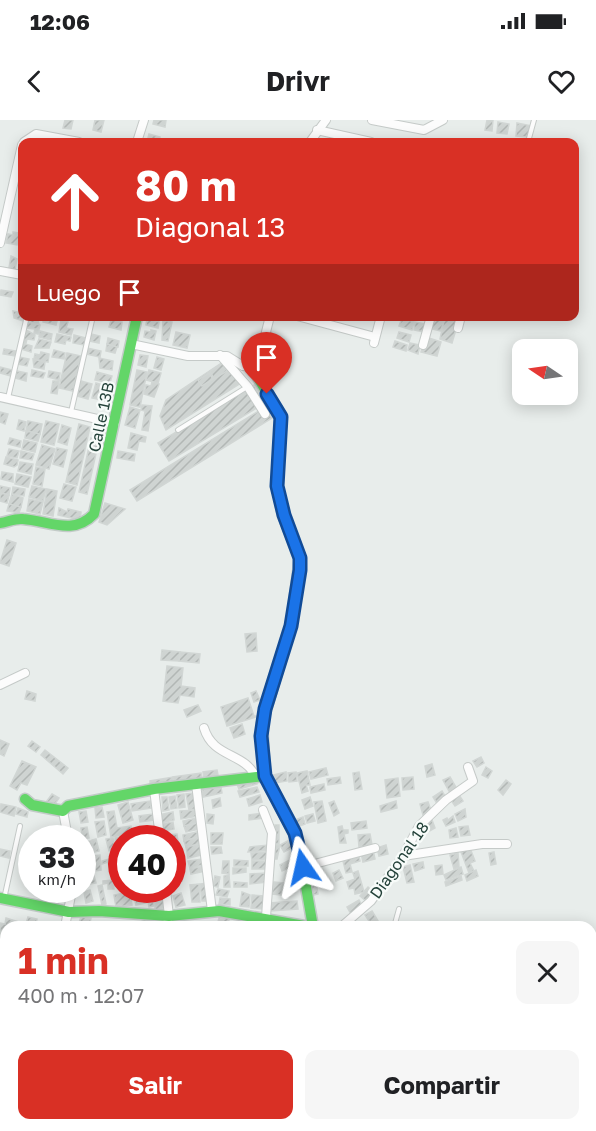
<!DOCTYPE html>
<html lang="es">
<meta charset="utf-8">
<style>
:root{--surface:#fff;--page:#f6f6f6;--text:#202124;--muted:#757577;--accent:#d93025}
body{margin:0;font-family:"Golos Text",sans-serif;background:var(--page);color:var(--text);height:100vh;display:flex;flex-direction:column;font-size:22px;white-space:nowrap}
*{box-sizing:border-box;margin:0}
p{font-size:20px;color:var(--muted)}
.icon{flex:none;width:33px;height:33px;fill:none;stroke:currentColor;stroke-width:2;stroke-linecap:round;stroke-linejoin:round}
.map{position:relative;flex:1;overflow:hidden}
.details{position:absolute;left:0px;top:801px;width:597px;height:210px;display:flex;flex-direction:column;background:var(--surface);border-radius:18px 18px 0 0;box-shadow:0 3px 15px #0003}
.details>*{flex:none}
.guide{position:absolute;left:18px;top:18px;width:561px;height:183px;border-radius:12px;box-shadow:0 3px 15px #0003;background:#d93025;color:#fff;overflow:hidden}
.needle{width:39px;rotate:283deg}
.buttons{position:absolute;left:512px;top:219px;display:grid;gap:12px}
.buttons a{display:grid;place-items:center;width:66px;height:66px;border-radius:12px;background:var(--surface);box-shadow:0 3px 15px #0003;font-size:30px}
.speed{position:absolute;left:18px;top:705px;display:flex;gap:12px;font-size:30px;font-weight:700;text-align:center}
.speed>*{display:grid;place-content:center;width:78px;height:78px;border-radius:50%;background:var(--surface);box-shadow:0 3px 15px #0003;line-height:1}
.speed small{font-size:15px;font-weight:400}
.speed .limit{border:9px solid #d22;background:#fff;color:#111}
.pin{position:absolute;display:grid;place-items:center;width:51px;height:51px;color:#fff;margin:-62px -26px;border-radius:50% 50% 50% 0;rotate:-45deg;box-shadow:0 0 6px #0007}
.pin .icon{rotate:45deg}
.me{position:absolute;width:66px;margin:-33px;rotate:349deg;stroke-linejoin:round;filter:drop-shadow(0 0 4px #0008)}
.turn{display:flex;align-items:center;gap:21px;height:126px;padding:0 18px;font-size:27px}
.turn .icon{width:78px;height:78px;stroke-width:2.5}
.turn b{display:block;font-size:42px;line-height:51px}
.then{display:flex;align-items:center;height:57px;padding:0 18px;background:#0003;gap:12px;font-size:22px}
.round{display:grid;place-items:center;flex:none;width:63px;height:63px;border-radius:12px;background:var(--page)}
.summary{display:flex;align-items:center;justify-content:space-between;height:102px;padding:0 18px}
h1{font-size:36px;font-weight:700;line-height:45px;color:var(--accent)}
.action{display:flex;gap:12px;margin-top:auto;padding:12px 18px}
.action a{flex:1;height:69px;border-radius:12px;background:var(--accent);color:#fff;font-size:24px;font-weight:700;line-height:69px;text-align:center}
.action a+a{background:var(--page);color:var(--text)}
.status{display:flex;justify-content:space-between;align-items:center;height:42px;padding:0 30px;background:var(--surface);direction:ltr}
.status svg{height:16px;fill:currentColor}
header{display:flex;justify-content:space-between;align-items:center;height:78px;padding:0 18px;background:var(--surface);font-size:27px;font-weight:700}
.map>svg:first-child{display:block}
.building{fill:url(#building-hatch);stroke:#d1d6d4;stroke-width:1.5}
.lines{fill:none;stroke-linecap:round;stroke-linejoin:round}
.lane-casing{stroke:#c5cac8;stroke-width:6}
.street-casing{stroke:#c5cac8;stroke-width:10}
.fast-casing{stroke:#c3cbc8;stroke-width:13}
.lane{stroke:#fcfcfc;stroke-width:4}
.street{stroke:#fcfcfc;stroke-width:8}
.fast{stroke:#63d668;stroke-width:10}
.route-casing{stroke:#114b97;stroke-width:15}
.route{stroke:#1a73e8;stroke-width:10}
.labels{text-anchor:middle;stroke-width:4.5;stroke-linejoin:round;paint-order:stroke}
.street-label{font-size:16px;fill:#24423a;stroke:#f7fbf9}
</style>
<div class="status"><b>12:06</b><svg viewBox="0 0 49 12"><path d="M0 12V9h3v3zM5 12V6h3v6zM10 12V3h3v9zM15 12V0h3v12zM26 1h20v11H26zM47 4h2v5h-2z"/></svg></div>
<header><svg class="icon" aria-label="back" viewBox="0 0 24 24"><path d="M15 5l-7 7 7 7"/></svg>Drivr<svg class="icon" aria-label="heart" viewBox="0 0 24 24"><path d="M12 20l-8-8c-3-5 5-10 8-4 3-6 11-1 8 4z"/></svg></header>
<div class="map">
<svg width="596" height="1011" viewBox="0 0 596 1011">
<defs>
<pattern id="building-hatch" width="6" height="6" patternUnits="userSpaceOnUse" patternTransform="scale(1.5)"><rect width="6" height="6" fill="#cfd4d2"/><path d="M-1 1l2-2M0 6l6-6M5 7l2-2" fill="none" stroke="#b2b7b5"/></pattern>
</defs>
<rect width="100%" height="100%" fill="#e8edeb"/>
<g class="building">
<polygon points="65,0 73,0 71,9 63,8"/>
<polygon points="95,0 104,0 101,12 93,10"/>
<polygon points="154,0 166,0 165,7 153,4"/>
<polygon points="487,0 493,0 492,11 485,10"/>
<polygon points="498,2 509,4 507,14 497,13"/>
<polygon points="517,3 532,6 527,17 516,16"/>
<polygon points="149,14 160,17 159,22 147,22"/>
<polygon points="13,112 20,113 17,125 6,123 8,114 13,115"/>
<polygon points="11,136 17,139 15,150 9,148"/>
<polygon points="1,170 13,172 11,177 0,175"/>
<polygon points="13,191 22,193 23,201 14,198"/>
<polygon points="29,196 37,196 39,204 27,202"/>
<polygon points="44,196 58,197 56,205 43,202"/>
<polygon points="431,196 445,196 441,211 428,208"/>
<polygon points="445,196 460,196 452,223 440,219"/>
<polygon points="147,198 159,202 158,208 146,205"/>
<polygon points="402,198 414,202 412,210 399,206"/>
<polygon points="61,200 68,202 66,208 73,209 71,215 59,212"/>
<polygon points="111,200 122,202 121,210 109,207"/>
<polygon points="163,200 172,202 168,221 162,220"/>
<polygon points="27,202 40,205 38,214 34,213 35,209 26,208"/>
<polygon points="415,202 426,204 424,212 414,210"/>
<polygon points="26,210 35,215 34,220 27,219 26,223 23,223"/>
<polygon points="151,210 156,211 154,220 144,217 145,211 151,212"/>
<polygon points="40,211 52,214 51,220 39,217"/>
<polygon points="176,212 190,215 187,228 173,225"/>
<polygon points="399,212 411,215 409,222 397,218"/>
<polygon points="57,214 71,217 70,221 66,220 65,224 55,222"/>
<polygon points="91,214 100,216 99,223 89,221"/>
<polygon points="74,215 86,218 84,225 73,223"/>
<polygon points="426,217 441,222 437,236 421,232"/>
<polygon points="108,218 119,221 118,227 107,224"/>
<polygon points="39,219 51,222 49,228 35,228"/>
<polygon points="395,221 407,225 406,231 393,227"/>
<polygon points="22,223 32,226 31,232 21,229"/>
<polygon points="410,223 420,225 418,234 408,230"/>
<polygon points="107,224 117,227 115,233 106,231"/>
<polygon points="87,228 101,231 100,237 86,234"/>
<polygon points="4,229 16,231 15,236 3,234"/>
<polygon points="54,230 65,233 64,239 52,237"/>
<polygon points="41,232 49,234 48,242 34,239 35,234 40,235"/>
<polygon points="67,233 81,236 73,271 59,268"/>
<polygon points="140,235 148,236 146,247 138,245"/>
<polygon points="19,237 29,239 27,246 17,244"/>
<polygon points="157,237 164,239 161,250 154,248"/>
<polygon points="99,238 113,241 112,250 100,248"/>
<polygon points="33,239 45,242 44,249 34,247"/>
<polygon points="226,240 241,263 166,310 160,296 166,280"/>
<polygon points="223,243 227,251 214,259 210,251"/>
<polygon points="0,247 12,250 11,256 0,253"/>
<polygon points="32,250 45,253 43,258 31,256"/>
<polygon points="137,250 147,252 140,287 130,285"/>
<polygon points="149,250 161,253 158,263 146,260"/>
<polygon points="17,251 27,253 26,261 15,258"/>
<polygon points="49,251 60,253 59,260 48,257"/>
<polygon points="97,252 112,256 110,263 95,260"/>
<polygon points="209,253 213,259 202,266 198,260"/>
<polygon points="53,261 59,261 57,274 51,273"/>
<polygon points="81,261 92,264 88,279 77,276"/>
<polygon points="152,262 159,264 154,277 144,274 146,265 151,266"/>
<polygon points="96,263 110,267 107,281 92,278"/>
<polygon points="254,265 265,283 169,341 158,323"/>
<polygon points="142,285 152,286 148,311 142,310 145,291 141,290"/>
<polygon points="130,287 140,290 135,308 125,305"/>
<polygon points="265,287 272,298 137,381 130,370"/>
<polygon points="0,292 8,294 5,304 0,302"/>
<polygon points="19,300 26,302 24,311 17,309"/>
<polygon points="28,301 42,304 40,314 26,311"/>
<polygon points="46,301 59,304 54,325 41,322"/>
<polygon points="79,304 90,307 77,365 66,362"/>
<polygon points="62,305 71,308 67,325 58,322"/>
<polygon points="26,311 40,314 38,321 25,318"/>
<polygon points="131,313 146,317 145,322 139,321 137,330 128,328"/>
<polygon points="10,318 21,321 20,327 8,324"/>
<polygon points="91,318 99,320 87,374 79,372"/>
<polygon points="24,320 37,323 35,332 22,329"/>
<polygon points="42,325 55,329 49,349 36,345"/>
<polygon points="57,328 67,330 63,347 53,344"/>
<polygon points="9,329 19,331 17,338 7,336"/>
<polygon points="21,331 34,334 32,340 20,338"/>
<polygon points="118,331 135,334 134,341 117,338"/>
<polygon points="6,337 18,340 17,345 14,347 4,344"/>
<polygon points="20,342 33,344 31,354 18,351"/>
<polygon points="36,347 45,349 42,366 33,364"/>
<polygon points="2,352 13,354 13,362 1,359"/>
<polygon points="17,354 31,357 28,367 15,364"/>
<polygon points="64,364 76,367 72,381 60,378"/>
<polygon points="0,366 10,368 9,375 0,373"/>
<polygon points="32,366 46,369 43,381 29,377"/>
<polygon points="13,367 25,369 24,376 12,374"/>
<polygon points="47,369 57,371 53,396 43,394"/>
<polygon points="0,373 9,375 7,383 0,381"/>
<polygon points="12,374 23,378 21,387 9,384"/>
<polygon points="29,379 43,382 40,394 27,391"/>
<polygon points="105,383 125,389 107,405 99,402"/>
<polygon points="9,384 21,387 19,393 7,391"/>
<polygon points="59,388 67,392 68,389 81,392 80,400 58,395"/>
<polygon points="7,420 16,423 9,446 0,443"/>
<polygon points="256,513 257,531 247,532 245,514"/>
<polygon points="162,530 180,532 179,541 161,540"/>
<polygon points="180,532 200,534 199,543 179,541"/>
<polygon points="167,546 183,548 181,566 195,568 194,577 180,575 178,583 163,581"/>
<polygon points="27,571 36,574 35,581 25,579"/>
<polygon points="256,571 260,580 254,582 251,573"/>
<polygon points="248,578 254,596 259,596 227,606 221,587"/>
<polygon points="198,585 201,591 187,597 184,590"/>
<polygon points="242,604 245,614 234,618 230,608"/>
<polygon points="0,620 9,624 4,636 0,634"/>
<polygon points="32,621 40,627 36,632 28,626"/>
<polygon points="45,630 68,648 63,654 41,635"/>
<polygon points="481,637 484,643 477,647 473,641"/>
<polygon points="22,641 36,647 27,665 21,663 17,670 10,666"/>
<polygon points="432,644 435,655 427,657 425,646"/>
<polygon points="486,647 492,651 488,658 482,655"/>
<polygon points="326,648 328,655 311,659 309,652"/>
<polygon points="217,650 218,655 204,658 203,652"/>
<polygon points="307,651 310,665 306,665 308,671 302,673 297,653"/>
<polygon points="286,652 287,661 275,663 273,655"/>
<polygon points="296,652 297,661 289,662 288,653"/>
<polygon points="359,652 362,669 355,670 353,653"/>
<polygon points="201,653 202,658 174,663 173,657"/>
<polygon points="173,657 174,663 150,666 150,661"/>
<polygon points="340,657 341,663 328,665 327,659"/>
<polygon points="413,657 414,669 403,670 402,658"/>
<polygon points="450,657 457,669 450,673 443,660"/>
<polygon points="398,658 400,676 387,678 385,660"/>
<polygon points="256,659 257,664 239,669 237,664"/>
<polygon points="506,660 511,664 503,675 498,670"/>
<polygon points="324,664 325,670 311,673 310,667"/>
<polygon points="221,667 222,673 203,677 202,670"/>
<polygon points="257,667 259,672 240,677 238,671"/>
<polygon points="442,671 445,676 436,682 433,677"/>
<polygon points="194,673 196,689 189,690 186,674"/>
<polygon points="52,674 59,678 53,687 46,682"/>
<polygon points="184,674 185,687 179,688 177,675"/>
<polygon points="260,675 262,682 249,686 247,679"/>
<polygon points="459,675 463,681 455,686 451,680"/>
<polygon points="175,676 177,688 171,689 169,677"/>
<polygon points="162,677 167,677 169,690 163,691"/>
<polygon points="310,677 313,686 305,689 302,680"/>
<polygon points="220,678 221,686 213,688 212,680"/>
<polygon points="150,681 151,688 132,691 131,684"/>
<polygon points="322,681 326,701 318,703 314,682"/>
<polygon points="334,681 339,693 334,696 329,683"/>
<polygon points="396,681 397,688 381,692 380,686"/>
<polygon points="128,682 133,700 123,703 118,685"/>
<polygon points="428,682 432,693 423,695 420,684"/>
<polygon points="1,684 16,687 14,696 0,692"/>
<polygon points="102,687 104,697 96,698 95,688"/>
<polygon points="18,688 28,692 27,697 16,694"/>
<polygon points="465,689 466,697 458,701 455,694"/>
<polygon points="198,690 199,696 181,699 180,691"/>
<polygon points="86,691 88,702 81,703 79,692"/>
<polygon points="114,691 117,708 131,706 132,713 111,717 107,692"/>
<polygon points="173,692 174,700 160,703 158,695"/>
<polygon points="264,693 264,698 249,700 249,695"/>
<polygon points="153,694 154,700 140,702 139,696"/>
<polygon points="207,694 214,695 213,704 207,703"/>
<polygon points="313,694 315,701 307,703 305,696"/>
<polygon points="453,696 455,702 446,706 443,700 447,698 448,700"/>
<polygon points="303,697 305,704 297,707 295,700"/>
<polygon points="197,698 198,703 184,706 183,701"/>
<polygon points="432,700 435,708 426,713 422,709"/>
<polygon points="104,701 106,715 98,717 95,702"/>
<polygon points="366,701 367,708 352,710 351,703"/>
<polygon points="173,702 174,709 163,711 161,704"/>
<polygon points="198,703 200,709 186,712 184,706"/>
<rect x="275" y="705" width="4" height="19"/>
<polygon points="342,706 343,710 348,710 348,713 344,714 346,723 340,723 338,707"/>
<polygon points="468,706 470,715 461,716 459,707"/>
<polygon points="87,707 89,718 83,719 81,708"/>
<polygon points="456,708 458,717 450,718 449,710"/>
<polygon points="154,711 156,718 137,718 136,714"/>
<polygon points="197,712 198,717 184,721 183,715"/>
<polygon points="211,713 223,713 222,724 211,724"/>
<polygon points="177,714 178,722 172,723 169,715"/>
<polygon points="370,714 372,725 359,727 358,715"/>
<polygon points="122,717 122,731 120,731 120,728 116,729 115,718"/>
<polygon points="198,717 200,724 186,727 184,721"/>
<polygon points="113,718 115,730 109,731 106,719"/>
<polygon points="293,718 297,725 284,732 280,725"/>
<polygon points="96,719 99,731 94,732 92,720"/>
<polygon points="91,721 92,732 89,732 88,728 82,733 82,723"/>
<polygon points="200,724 202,735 188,738 186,727"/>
<polygon points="269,725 270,730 248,732 250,727"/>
<polygon points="275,725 280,725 277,739 275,739"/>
<polygon points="386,725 388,734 379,736 377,728"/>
<polygon points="211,727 221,727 222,733 212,734"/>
<polygon points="470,728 475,741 470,743 474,751 469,753 461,732"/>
<polygon points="0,729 10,731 9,738 0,736"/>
<polygon points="373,730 375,739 363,742 361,733"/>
<polygon points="267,732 267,739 252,740 251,733"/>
<polygon points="494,732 496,744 491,745 489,733"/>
<polygon points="179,733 182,761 172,762 172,734"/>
<polygon points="358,733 360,741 350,744 352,752 346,753 342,737"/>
<polygon points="458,733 459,747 454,749 450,735"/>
<polygon points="100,735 101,750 95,751 93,736"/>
<polygon points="113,738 115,746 109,747 108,742 102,744 102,741"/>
<polygon points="294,738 297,744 282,751 280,745"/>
<polygon points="202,739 203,745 190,748 188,741"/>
<polygon points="234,740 248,741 248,746 234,746"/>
<polygon points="223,741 229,741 229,754 222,753"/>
<polygon points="252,741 266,741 267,749 252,749"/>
<polygon points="423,742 424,748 415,751 413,744"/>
<polygon points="410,745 414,762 407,763 403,747"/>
<polygon points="442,745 443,754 436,755 435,746"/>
<polygon points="204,746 206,751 191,754 190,749"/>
<polygon points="313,747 318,774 310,776 309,766 312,766 308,748"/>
<polygon points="461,747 463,754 446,760 444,755"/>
<polygon points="233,748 246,748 246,752 233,754"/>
<polygon points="339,750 343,758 336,761 333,753"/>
<polygon points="476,750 478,756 467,761 465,755"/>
<polygon points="321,751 323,762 318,763 316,752"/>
<polygon points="358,751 364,772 355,774 354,768 349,769 347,762 355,759 353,753"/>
<polygon points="266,753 267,762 250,764 250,754"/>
<polygon points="229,755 230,767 224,767 224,756"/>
<polygon points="94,756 96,763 85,765 83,758"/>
<polygon points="215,756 220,757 218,767 213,766"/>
<polygon points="461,756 462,760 446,766 445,762"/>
<polygon points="113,760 114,769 108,769 108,763 103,764 103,761"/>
<polygon points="234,762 247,763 247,767 234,767"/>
<polygon points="274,762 283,763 281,775 272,774"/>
<polygon points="206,763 208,781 202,781 200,764"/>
<polygon points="199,764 200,782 192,782 190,765"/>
<polygon points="102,765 106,784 102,785 98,766"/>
<polygon points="368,767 374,773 367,782 360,776"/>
<polygon points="218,769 229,771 227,777 216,775"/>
<polygon points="90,770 93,781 86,783 84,772"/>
<polygon points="139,770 140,775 144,774 146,783 136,785 133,772"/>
<polygon points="162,770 163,773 152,775 154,786 149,787 146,771"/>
<polygon points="55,772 61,774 58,785 52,783"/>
<polygon points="130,772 132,785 116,787 114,775"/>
<polygon points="242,772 250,775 249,787 240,786"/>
<polygon points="181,773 185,785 176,787 173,776"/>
<polygon points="252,775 264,776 263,789 251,788"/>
<polygon points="220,778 230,779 230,785 219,784"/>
<polygon points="155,779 165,779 165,789 155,790"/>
<polygon points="359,780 363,787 351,794 347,787"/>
<polygon points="297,781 298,789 270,791 269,783"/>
<polygon points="372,791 381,806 380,807 373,807 365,795"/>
<polygon points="220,794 230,796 227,807 217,806"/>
<polygon points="81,796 91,798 89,807 78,807"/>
<polygon points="28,797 37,799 35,807 25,807"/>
<polygon points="6,798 19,802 18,807 6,807 6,820 0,819 0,803 5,804"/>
<polygon points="143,798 154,801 153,807 141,807"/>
<polygon points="1,822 6,824 6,841 0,840"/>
<polygon points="6,889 6,928 0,927"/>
<polygon points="0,933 6,934 5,946 0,946"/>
<polygon points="29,1005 49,1005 47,1011"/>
<polygon points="59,1005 69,1005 68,1011 57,1011"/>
<polygon points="200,1005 209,1005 208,1011 198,1011"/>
</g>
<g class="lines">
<g class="lane-casing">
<g id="lane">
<polyline points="528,22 534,0"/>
<polyline points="8,278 27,196"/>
<polyline points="71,292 93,196"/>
<polyline points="178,310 247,267"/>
<polyline points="4,779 20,706"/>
<polyline points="394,807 399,789"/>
<polyline points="495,1006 506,1011"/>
</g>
</g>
<g class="street-casing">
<g id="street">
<polyline points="372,0 424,10 443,0"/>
<polyline points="317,10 371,22"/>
<polyline points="24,22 36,14 79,22"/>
<polyline points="137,22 144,0"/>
<polyline points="310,22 326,0"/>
<polyline points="0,123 22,25"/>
<polyline points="0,151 22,155"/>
<polyline points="297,196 375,217"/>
<polyline points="458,208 461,196"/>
<polyline points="374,223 381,196"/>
<polyline points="131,224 188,236 227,236 243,246 252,247 259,240 270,196"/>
<polyline points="423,225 431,196"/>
<polyline points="220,235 248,267 265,294"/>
<polyline points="0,277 115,303"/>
<polyline points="0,565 25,553"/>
<path d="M204,608c9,30 40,24 52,49"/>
<polyline points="196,664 212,791"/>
<polyline points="154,669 160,718"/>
<polyline points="263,690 272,713 266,797"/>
<polyline points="63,691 68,718"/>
<polyline points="403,736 482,724 507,724"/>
<polyline points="303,747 375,728"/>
<polyline points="166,770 169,796 166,807"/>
<polyline points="65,807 72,770"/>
<polyline points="341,807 371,781 403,736 419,706 446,680 473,661 468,647"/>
<polyline points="591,837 596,834"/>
<polyline points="591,874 596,871"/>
<polyline points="591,914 596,911"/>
<polyline points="591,951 596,948"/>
<polyline points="591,975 596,980"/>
<polyline points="0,1005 31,1011"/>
<polyline points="441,1005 446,1011"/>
<polyline points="115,1011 116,1005"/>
<polyline points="301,1011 302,1005"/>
</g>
</g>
<g class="fast-casing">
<g id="fast">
<polyline points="252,247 281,297 277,366 283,395 300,438 291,506 262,603 265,656 298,721 313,807"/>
<path d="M0,403c8,-1 15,-5 23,-4 26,2 50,17 71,-5l43,-198"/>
<polyline points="25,679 32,685 63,691 68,686 154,669 265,656"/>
<polyline points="0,778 69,792 99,791 169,796 219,791 310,807"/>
</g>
</g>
<use href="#lane" class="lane"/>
<use href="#street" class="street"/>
<use href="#fast" class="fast"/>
</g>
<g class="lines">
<g class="route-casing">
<polyline id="route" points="267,274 281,297 277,366 284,395 300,438 300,450 291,506 265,589 261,616 265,656 295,713 303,747"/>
</g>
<use href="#route" class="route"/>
</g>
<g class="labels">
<g class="street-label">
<text transform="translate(101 297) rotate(-78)" y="6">Calle 13B</text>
<text transform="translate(399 740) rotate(-55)" y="6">Diagonal 18</text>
</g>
</g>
</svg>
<div class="buttons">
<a><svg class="needle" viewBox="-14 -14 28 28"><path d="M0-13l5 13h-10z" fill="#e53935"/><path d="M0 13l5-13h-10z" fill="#757577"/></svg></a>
</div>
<div class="speed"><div>33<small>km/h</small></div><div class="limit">40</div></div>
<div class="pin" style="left:267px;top:274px;background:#d93025"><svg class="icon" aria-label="arrive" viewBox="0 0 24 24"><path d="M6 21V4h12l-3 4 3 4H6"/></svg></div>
<svg class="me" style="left:303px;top:747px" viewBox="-20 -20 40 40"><path d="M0-17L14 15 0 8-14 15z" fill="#1a73e8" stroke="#fff" stroke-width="4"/></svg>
<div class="guide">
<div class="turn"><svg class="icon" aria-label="ahead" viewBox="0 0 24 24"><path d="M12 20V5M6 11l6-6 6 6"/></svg><div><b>80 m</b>Diagonal 13</div></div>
<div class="then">Luego<svg class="icon" aria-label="arrive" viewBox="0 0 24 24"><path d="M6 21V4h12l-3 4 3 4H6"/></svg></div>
</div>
<section class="details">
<div class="summary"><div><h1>1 min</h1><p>400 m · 12:07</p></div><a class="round"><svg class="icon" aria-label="close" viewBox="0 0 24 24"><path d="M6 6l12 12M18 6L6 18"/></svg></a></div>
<div class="action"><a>Salir</a><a>Compartir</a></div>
</section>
</div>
